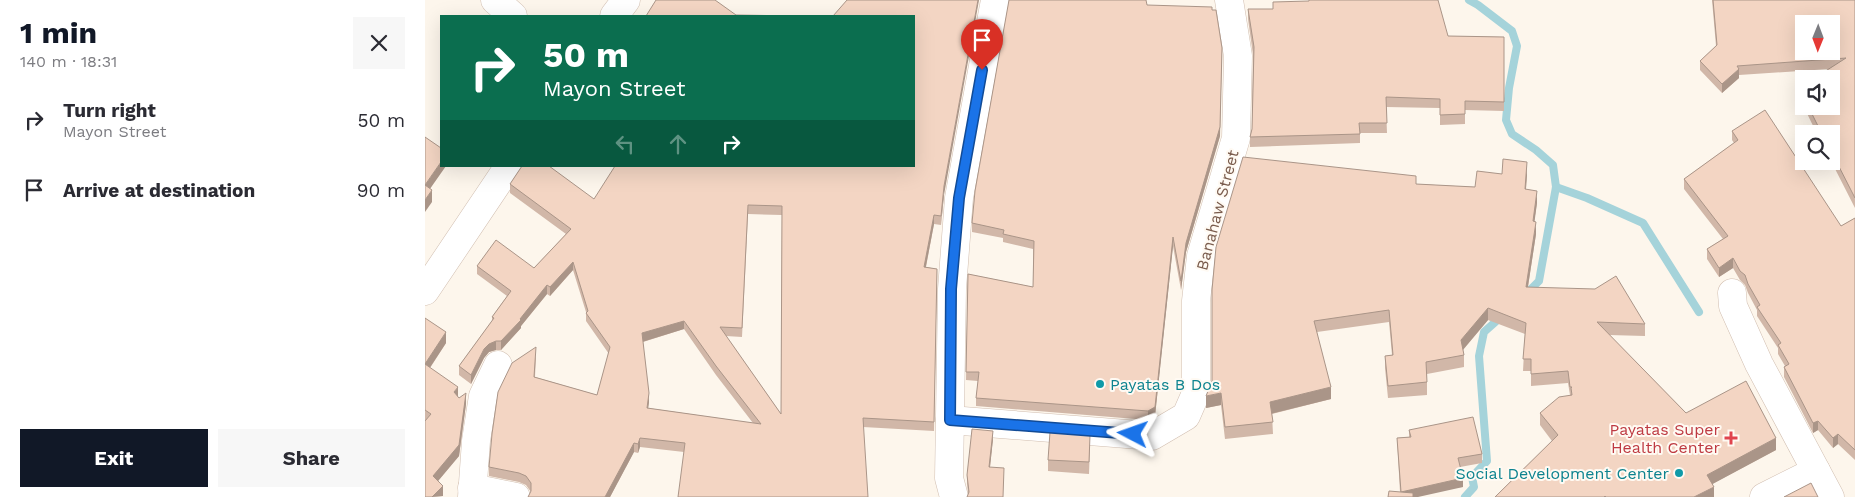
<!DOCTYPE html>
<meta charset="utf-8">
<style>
:root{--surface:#fff;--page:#f7f7f7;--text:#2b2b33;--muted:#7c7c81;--accent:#111827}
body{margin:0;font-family:"Work Sans",sans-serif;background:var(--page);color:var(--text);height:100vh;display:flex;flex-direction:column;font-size:19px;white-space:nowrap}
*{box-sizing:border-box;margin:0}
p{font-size:16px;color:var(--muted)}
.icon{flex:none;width:28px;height:28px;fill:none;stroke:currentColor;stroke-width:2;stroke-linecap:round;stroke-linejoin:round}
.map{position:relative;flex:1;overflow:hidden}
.drawer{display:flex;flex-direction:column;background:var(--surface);width:425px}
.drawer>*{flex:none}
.hud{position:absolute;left:15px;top:15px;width:475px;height:152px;border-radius:0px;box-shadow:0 5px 20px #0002;background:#0b6e4f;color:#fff;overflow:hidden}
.needle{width:32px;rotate:181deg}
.tools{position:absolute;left:1370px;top:15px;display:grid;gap:10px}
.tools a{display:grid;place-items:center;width:45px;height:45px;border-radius:0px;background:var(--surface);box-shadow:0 5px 20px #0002;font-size:25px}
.pin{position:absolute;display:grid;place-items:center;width:42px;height:42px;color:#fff;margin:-51px -21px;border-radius:50% 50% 50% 0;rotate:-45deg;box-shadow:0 0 5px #0007}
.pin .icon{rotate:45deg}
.me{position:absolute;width:55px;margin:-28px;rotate:274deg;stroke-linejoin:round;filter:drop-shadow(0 0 4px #0008)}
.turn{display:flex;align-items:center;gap:18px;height:105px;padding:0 20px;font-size:22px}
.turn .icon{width:65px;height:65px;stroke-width:2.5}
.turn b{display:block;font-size:35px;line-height:42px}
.lanes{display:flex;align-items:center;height:48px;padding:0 20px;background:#0003;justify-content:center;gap:25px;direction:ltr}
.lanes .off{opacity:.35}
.round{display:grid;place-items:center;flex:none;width:52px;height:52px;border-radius:0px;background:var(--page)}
.head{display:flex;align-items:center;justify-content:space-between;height:85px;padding:0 20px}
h1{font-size:30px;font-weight:700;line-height:38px;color:var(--accent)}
.cta{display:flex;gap:10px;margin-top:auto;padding:10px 20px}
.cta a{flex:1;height:58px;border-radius:0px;background:var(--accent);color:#fff;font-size:20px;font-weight:700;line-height:58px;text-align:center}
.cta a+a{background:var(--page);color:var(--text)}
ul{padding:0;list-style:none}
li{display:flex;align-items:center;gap:15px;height:70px;padding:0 20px}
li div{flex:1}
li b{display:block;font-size:19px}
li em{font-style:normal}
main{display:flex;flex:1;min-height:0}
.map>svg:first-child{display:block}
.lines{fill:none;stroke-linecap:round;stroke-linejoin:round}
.stream{stroke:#a5d3da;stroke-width:8}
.minor-casing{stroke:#d1beb0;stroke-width:29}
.minor{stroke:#fff;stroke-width:28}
.wall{fill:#d1b7a8;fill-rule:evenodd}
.shaded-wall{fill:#aa9588}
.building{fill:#f3d5c3;stroke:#aa9588;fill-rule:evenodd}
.route-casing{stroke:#114b97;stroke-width:12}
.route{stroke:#1a73e8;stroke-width:9}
.culture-dot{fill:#0f9aa8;stroke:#fffaf3;stroke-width:2}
.health-dot{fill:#e0444e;stroke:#fffaf3;stroke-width:2}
.labels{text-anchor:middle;stroke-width:4;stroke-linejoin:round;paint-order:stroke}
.street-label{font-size:16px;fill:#7a5c4d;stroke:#fffaf3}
.culture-label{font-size:16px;fill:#0d838f;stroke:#fffaf3;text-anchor:start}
.health-label{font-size:16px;fill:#be3a42;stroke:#fffaf3;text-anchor:end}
</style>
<main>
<section class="drawer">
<div class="head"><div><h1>1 min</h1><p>140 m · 18:31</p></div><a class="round"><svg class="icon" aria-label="close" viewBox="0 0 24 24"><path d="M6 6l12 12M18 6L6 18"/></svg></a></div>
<ul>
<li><svg class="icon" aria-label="right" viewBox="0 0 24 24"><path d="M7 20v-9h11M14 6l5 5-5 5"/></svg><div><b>Turn right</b><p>Mayon Street</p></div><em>50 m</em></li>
<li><svg class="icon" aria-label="arrive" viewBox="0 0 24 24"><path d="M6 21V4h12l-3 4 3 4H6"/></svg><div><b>Arrive at destination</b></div><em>90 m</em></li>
</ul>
<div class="cta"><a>Exit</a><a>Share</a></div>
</section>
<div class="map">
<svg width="1430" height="497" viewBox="0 0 1430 497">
<rect width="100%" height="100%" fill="#fdf6ec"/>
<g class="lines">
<g class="stream">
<polyline points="1044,0 1053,5 1087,31 1092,46 1084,88 1081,120 1087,134 1111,150 1128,165 1131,187 1114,281 1102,293"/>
<polyline points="1131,187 1162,198 1218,223 1274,312"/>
<polyline points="1040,497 1049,487 1047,477 1062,461 1054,356 1059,332 1077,316"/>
</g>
<g class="minor-casing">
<g id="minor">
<polyline points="70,0 88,16"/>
<polyline points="189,16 201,0"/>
<polyline points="0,291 84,166"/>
<polyline points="1307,293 1308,306 1334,364 1405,497"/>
<polyline points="525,420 727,436 761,416 771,393 771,301 776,256 811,138 813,56 804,0"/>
<polyline points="47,488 91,497"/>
<polyline points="47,497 51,441 58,396 73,365"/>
<polyline points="529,497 524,478 527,289 534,198 570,0"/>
<polyline points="1339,497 1391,471"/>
</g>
</g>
<use href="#minor" class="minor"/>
</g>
<g class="wall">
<polygon points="1287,0 1430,0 1430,208 1406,161 1406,134 1392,134 1374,97 1374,88 1379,85 1379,106 1406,106 1404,69 1314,75 1314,78 1297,93 1275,70 1275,61 1291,46"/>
<polygon points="722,5 795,136 761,252 756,290 748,246 730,416 723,420 551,406 551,398 553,381 541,380 543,274 608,287 608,249 578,242 578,238 547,232 547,223"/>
<polygon points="823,9 1023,36 1079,37 1079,111 1040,110 1040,124 1015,125 1015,108 961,107 962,133 935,133 935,143 825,147 825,137 827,129 828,55 823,19"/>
<polygon points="1307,131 1416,226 1430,218 1430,460 1413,444 1408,448 1393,430 1388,433 1359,377 1359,367 1360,366 1353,354 1353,348 1332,316 1332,310 1323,293 1320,285 1315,280 1308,268 1294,277 1282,259 1282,249 1298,239 1259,189 1259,179 1309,143 1307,140"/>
<polygon points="1077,174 1102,174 1101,189 1112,203 1109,222 1111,234 1103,287 1220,324 1220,336 1184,335 1261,413 1351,450 1287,484 1289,497 1070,497 1127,441 1115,425 1115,413 1145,395 1143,383 1106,386 1106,371 1098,371 1100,334 1063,320 1038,350 1039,355 1039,367 1002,374 1002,395 963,398 960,368 960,356 967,355 964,322 892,332 906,399 847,414 848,434 800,439 796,405 781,408 991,184 1050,187"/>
<path d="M85,184l84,15 350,-4 -3,30 -7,-1 -8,43 11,2 -3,162 -71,-4 -179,25 -44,-5 -2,6 -4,-1 -24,45h-82l3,-5 -5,-7 -7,-3 -30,-6v-9l47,-111 -1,21 62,18 12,-41 -23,-33v-9l-13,-42 -23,26 -3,-2 -26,32v2l-20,22h-5l-7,2 -5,6 -13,26 -12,-9v-9l33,-45v-4l15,-21 -30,-22v-8l57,2 32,-34 -56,-41zM323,214l34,1 -1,199 -55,-78 16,1zM259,329l32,46 37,48 -105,-15 1,-6 -6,-60z"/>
<polygon points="0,318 21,343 5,368 33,398 41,404 34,456 13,481 18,496 0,497"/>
<polygon points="984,430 1057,454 1057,463 1035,467 1038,487 975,492 972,438 984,437"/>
<polygon points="568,439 565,467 543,494 542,483 542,475"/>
<polygon points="665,447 664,474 623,471 623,460"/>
</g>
<g class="shaded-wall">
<polygon points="553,0 554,0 519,195 516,225 519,186"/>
<polygon points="797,48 795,136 761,252 756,290 756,281 761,243"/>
<polygon points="1314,69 1314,78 1297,93 1297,84"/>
<polygon points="16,162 16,166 21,166 0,196 0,185"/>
<polygon points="1102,162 1102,174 1100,201 1100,189"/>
<polygon points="7,190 7,202 0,212 0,200"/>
<polygon points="1112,191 1112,203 1108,233 1108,221"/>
<polygon points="509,215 509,224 499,276 499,267"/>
<polygon points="1111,222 1111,234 1101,299 1101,287"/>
<polygon points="748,237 748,246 730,416 723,420 723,411"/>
<polygon points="1308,258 1308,268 1294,277 1294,268"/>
<polygon points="148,262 148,270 125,296 125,287"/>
<polygon points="122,285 122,294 96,326 96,328 76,350 76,341"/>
<polygon points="1063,308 1063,320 1036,352 1036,340"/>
<polygon points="259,321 259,329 217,342 217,333"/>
<polygon points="21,332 21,343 0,375 0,364"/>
<polygon points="71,341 71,350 64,352 59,358 46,384 46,375 59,349 64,344"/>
<polygon points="33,387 33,398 29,392"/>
<polygon points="906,387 906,399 845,414 845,402"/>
<polygon points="41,393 41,404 34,456 8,487 8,476"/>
<polygon points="224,393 224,402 222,417 222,408"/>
<polygon points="796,393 796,405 781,408 781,396"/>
<polygon points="1393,421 1393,430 1388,433 1388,423"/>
<polygon points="568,431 568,439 564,476 564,467"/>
<polygon points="1413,434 1413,444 1408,448 1408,438"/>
<polygon points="215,438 215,447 213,453 213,444"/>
<polygon points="1351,438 1351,450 1282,487 1282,475"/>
<polygon points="209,443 209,452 185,497 180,497"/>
<polygon points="1038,478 1038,487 993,497 976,497 976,492"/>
<polygon points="18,486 18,496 7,497"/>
<polygon points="1289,487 1289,497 1269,497"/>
</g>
<g class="building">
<polygon points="231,0 290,0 311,15 371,16 221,16"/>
<path d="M422,0h131l-34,186 -3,30 -7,-1 -10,52 13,2 -3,153 -71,-4 5,79h-190l7,-54 -45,-5 -2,6 -4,-1 -29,54h-77l3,-6v-8l-5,-7 -7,-3 -30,-6 3,-33 6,-42 14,-29 24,-16 -2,30 63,18 13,-48 -24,-34 2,-2 -15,-49 -23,25 -3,-2 -27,34 1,1 -20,21h-5l-7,3 -5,5 -13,26 -12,-9 35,-48 -2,-1 19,-26 -34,-25 19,-26 38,28 37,-39 -61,-45 12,-18h27l45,33 21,-33h299v-150h-81zM323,205l34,1 -1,208 -61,-87 22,1zM259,321l32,45 45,58 -114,-16 2,-15 -7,-60z"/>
<polygon points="584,0 721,0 722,5 787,7 787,10 791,10 797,48 795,127 761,243 756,281 748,237 730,407 723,411 551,398 554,372 541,372 543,274 608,287 609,241 578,234 579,230 547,223 550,191"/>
<polygon points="884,0 1013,0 1023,36 1079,37 1079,102 1040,101 1040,114 1015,115 1015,99 961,97 962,123 934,123 935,134 825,137 827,129 829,47 823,9 848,9 848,2 884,1"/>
<path d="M1288,0h142v198l-24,-47v-17h-9l-14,-28h23v-27h-18l33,-21 -109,8 2,3 -17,15 -22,-23 17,-16zM1379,24h27v27h-27z"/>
<polygon points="1379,85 1379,97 1374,88"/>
<polygon points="1340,110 1416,226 1430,218 1430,450 1413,434 1408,438 1393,421 1388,423 1359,367 1364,364 1353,345 1356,343 1332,307 1335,305 1323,284 1320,275 1315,271 1308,258 1294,268 1282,249 1303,236 1259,179 1313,140 1307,131"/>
<polygon points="0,137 16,148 16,162 0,185"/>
<polygon points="818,157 991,176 991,184 1050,187 1052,171 1077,174 1078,159 1102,162 1100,189 1112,191 1108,221 1111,222 1101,287 1170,289 1191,276 1220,324 1172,322 1261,413 1321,381 1351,438 1282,475 1289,487 1269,497 1181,497 1180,496 1179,497 1070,497 1133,435 1115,413 1134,397 1147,395 1146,388 1147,387 1145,387 1143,371 1106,374 1106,359 1098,359 1101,323 1063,308 1036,340 1039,355 1001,362 1002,382 963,386 960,356 968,355 964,310 889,321 906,387 845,402 848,422 800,427 796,393 781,396 787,381 787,290 791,247"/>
<polygon points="0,185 7,190 0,200"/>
<polygon points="0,318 21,332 0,364 33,387 29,392 34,398 41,393 34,445 8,476 18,486 7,497 0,497 0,421 6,414 0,410"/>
<polygon points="1048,417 1057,454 1033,458 1038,478 976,492 972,438 986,437 984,430"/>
<polygon points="547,429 568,431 564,467 579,468 578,497 542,497 544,492 542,475"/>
<polygon points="625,432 665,435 664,462 623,460"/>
<polygon points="1386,483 1393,497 1359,497"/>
<polygon points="964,491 988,493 988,497 963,497"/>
</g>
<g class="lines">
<g class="route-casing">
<polyline id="route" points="557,70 534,198 526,289 525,420 708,434"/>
</g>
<use href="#route" class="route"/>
</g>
<g class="culture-dot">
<circle cx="675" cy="384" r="5"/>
<circle cx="1254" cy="473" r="5"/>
</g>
<path class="health-dot" d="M1303.5 430.5h5v5h5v5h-5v5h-5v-5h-5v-5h5z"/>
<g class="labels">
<g class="street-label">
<text transform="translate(792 210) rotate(-75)" y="6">Banahaw Street</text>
</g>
<g class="culture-label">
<text x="685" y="390">Payatas B Dos</text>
<text x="1244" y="479" text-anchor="end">Social Development Center</text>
</g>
<g class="health-label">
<text x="1295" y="435">Payatas Super<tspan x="1295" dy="18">Health Center</tspan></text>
</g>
</g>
</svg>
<div class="tools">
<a><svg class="needle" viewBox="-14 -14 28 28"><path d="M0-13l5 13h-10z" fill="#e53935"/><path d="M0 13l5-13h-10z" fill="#7c7c81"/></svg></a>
<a><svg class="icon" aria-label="sound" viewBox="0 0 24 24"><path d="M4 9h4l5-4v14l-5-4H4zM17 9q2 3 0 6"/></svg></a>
<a><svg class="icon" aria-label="search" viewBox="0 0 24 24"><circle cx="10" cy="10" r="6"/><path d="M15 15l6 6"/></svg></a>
</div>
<div class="pin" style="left:557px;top:70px;background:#d93025"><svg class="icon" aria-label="arrive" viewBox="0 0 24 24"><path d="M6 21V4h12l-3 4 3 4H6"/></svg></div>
<svg class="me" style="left:708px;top:434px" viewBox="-20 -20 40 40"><path d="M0-17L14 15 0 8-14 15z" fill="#1a73e8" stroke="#fff" stroke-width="4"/></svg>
<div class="hud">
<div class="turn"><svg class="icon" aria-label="right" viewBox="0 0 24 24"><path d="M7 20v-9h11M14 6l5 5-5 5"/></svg><div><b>50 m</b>Mayon Street</div></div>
<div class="lanes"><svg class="icon off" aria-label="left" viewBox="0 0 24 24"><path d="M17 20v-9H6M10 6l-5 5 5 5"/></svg><svg class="icon off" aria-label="ahead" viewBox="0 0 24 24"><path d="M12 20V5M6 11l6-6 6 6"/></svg><svg class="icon" aria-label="right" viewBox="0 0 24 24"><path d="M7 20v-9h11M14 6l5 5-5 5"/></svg></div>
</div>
</div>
</main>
